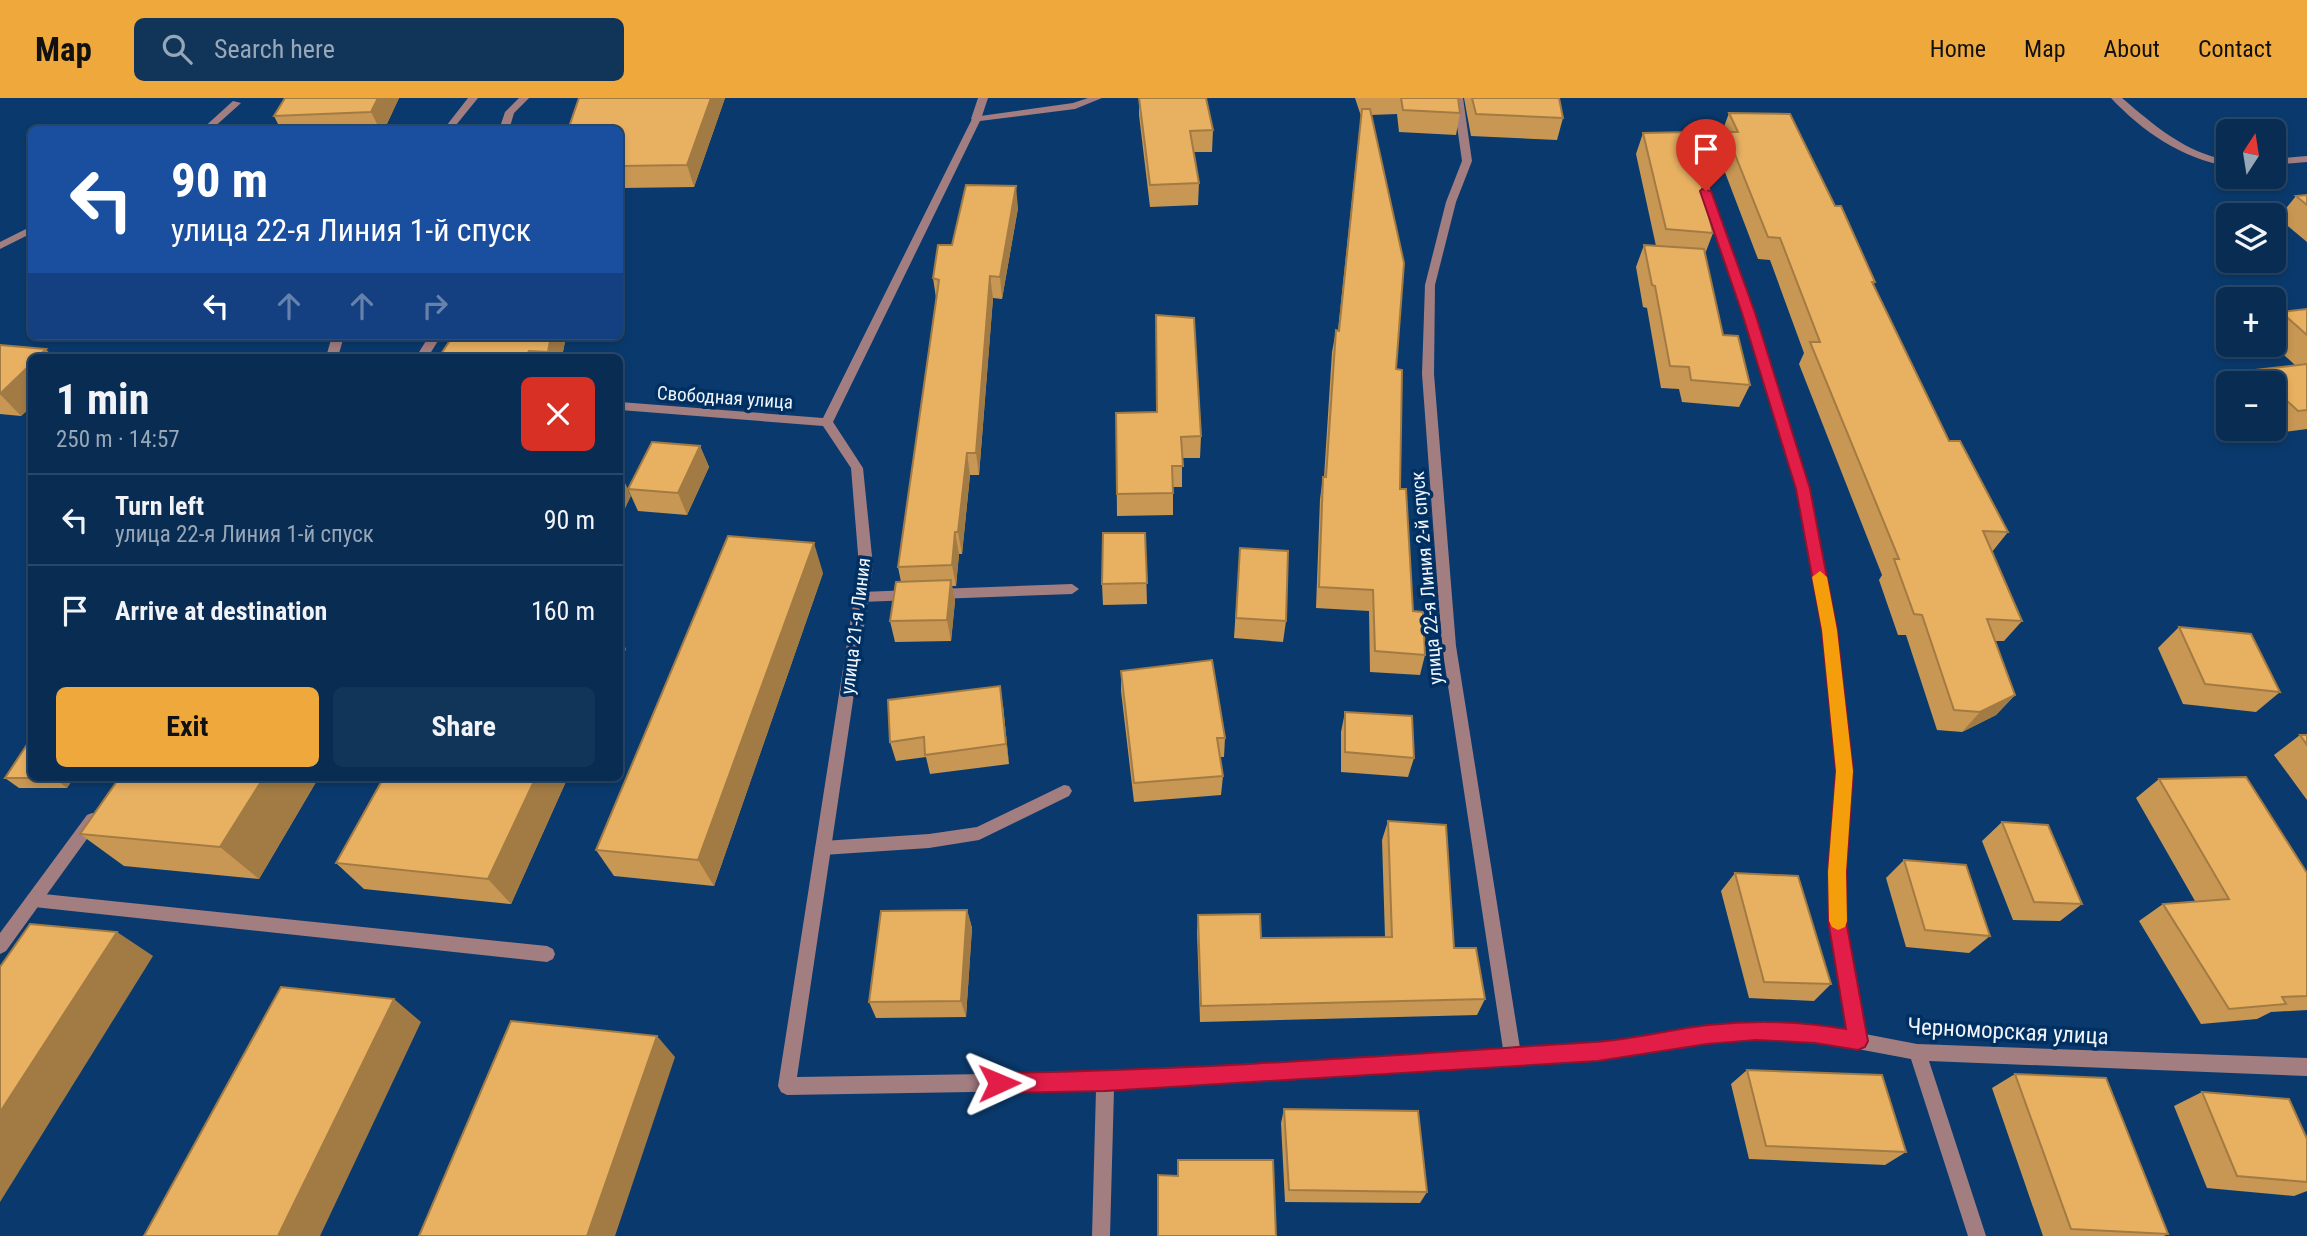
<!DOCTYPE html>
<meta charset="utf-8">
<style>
:root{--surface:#082c52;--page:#113459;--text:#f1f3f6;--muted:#98a7b8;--line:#294869;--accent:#eea83c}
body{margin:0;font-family:"Roboto Condensed",sans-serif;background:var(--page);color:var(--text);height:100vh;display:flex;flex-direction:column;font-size:26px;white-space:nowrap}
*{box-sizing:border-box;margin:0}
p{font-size:23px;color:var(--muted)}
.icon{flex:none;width:38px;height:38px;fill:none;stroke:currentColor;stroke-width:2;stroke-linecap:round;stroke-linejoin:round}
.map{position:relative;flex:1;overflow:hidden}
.sheet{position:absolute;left:28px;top:256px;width:595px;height:427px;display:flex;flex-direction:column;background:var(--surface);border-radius:10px;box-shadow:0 4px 10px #0003,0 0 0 2px var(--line)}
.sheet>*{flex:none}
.hud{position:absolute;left:28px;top:28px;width:595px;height:214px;border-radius:10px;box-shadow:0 4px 10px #0003,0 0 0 2px var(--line);background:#1a4fa0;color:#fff;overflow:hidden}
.needle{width:46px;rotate:12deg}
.tools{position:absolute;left:2216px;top:21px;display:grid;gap:14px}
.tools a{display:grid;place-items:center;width:70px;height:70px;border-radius:10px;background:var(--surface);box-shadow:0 4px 10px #0003,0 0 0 2px var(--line);font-size:35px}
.pin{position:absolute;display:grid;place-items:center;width:60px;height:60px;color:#fff;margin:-72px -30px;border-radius:50% 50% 50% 0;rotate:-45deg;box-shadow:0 0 7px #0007}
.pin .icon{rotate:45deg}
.me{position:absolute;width:77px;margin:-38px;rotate:89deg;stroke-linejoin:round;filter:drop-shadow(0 0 5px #0008)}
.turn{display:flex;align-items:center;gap:24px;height:147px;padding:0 28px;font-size:32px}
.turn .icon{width:91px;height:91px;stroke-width:2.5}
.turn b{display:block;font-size:49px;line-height:60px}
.lanes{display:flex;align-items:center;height:66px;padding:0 28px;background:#0003;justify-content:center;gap:35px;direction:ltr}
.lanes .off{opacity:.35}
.round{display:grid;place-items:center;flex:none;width:74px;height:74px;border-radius:10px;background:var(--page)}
.overview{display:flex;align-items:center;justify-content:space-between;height:119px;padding:0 28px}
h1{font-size:42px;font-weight:700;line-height:52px}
.primary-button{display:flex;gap:14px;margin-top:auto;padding:14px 28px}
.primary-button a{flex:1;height:80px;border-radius:10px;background:var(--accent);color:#111;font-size:28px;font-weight:700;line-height:80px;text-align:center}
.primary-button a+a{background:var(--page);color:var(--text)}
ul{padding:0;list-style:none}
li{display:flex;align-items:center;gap:21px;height:91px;padding:0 28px;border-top:2px solid var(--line)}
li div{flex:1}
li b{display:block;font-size:26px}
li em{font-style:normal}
header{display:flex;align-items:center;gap:42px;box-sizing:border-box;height:98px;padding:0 35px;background:var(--accent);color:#111}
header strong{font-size:33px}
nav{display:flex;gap:38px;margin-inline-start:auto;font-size:24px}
.search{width:490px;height:63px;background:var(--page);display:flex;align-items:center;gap:18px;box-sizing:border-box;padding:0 24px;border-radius:10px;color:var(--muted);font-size:26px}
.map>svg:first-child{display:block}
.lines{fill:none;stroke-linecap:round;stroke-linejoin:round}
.lane{fill:#a37e81;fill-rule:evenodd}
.street{fill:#a37e81;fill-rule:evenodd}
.wall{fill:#c89753}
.shaded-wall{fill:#a27b44}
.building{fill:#e8b061;stroke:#a27b44;stroke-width:2}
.route{fill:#e11d48;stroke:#92132f;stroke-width:2}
.slow{fill:#f59e0b}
.labels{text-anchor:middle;stroke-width:7;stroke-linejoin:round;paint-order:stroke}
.street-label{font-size:19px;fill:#eff4fa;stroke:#002f61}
.near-street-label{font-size:23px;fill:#eff4fa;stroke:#002f61}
</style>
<header>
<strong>Map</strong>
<div class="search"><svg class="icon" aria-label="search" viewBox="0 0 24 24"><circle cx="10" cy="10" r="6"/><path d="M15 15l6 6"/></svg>Search here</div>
<nav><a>Home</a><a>Map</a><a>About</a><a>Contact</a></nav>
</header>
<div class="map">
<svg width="2307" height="1138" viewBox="0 0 2307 1138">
<rect width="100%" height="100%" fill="#0a3a6d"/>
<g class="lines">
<g class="lane">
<polygon points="468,0 478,0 452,32 443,32"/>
<polygon points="978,0 988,0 981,21 976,24 971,21"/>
<polygon points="233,3 241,5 211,32 201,32"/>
<polygon points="32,128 32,135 0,151 0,144"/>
<polygon points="1072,486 1079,491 1072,496 937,501 930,496 937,491"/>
<polygon points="913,492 920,497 913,502 861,504 854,499 861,494"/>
<polygon points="1064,687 1069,688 1072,693 1069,698 979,742 929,750 823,757 818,755 815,750 818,745 823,743 929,736 977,729"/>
<polygon points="34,795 547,848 553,851 555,856 553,861 547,864 34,809 28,807 26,802 28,797"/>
</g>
<g class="street">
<polygon points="519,0 529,0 514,15 509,32 499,32 505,14"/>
<polygon points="1088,0 1102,0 1075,11 980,23 833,324 863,370 873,468 797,979 1105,974 1503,951 1442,548 1422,276 1425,187 1446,104 1462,63 1453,0 1463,0 1472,63 1456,104 1435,187 1434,276 1456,548 1520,950 1598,946 1707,928 1756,924 1815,927 1848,933 1830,828 1829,774 1838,673 1823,532 1797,392 1743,215 1692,69 1697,66 1702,69 1755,215 1809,392 1837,532 1852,673 1845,774 1846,828 1865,936 1917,946 2307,960 2307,978 1929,963 1986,1138 1968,1138 1911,961 1815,943 1756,940 1707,944 1598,962 1114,991 1110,1138 1092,1138 1096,992 787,997 781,994 778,988 859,468 851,370 823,328 620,312 620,304 823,320 973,19 1073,5"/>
<path d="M2111,0h11c32,27 63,55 106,62v6c-46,-7 -86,-35 -117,-68z"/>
<polygon points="2307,58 2307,64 2273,67 2273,61"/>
<polygon points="332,238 344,238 338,259 326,259"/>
<polygon points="429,238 441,238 428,259 416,259"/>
<polygon points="92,715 97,717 100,722 97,727 6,853 0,856 0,835 87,717"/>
</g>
</g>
<g class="wall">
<polygon points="285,0 399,0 384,32 281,32 274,18"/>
<polygon points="579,0 725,0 694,89 622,90 620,97 620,32 570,32 569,29"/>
<polygon points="1139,0 1213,32 1212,54 1194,54 1199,85 1198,107 1150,109 1139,17"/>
<polygon points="1355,0 1458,0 1460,15 1456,37 1399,34 1397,16 1371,17 1396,271 1400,391 1413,513 1425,557 1420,577 1370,574 1369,513 1316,510 1320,401 1323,379 1324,379 1332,254 1336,232 1338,232 1361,18"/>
<polygon points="1464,0 1559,0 1563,20 1557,42 1471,38"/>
<polygon points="1729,15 1835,108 1875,184 1873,188 1949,343 2008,434 1992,454 2022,523 2004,543 1995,543 2015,597 1996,617 1962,634 1937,632 1906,537 1898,537 1879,482 1882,477 1799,266 1804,255 1770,162 1758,161 1718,56 1723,41 1721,37"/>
<polygon points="1643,35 1713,135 1705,156 1723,237 1750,287 1739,309 1682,304 1679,291 1661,290 1647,210 1643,209 1636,169 1644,147 1656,148 1636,56"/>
<polygon points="2307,97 2307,144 2278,120 2296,98"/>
<polygon points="1018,110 1002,201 993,200 979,377 970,377 962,456 959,456 956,488 952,488 955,503 951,543 895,544 890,523 901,484 898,469 936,200 933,180 952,147"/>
<polygon points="2307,211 2307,331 2277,335 2273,331 2273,285 2244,285 2255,272 2295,267 2273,247 2273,223 2281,214"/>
<polygon points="566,238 562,259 439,259"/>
<polygon points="0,247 32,259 32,308 21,318 0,316"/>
<polygon points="1116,315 1201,338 1200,360 1182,360 1182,389 1173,389 1173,417 1117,418"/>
<polygon points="700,348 709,369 687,417 638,413 628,391"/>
<polygon points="1145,435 1147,506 1103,507 1102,486"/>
<polygon points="1240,450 1286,523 1283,544 1234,540"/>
<polygon points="823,475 714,788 614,778 596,752"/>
<polygon points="2179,529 2280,594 2256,614 2183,606 2158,550"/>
<polygon points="1121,573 1225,640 1224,659 1220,659 1223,678 1221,697 1134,704 1121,593"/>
<polygon points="1003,608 1009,666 930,676 926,659 896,663 890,644"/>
<polygon points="1345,614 1414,660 1408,679 1341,674 1341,634"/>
<polygon points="2300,637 2307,637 2307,702 2274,657"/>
<polygon points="32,679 74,679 67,690 19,690 5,680"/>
<polygon points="319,679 259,781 124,768 80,736"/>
<polygon points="568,679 511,806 364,791 336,765"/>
<polygon points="2159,681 2307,775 2307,912 2271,914 2257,921 2201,926 2139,823 2163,806 2195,803 2136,700"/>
<polygon points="1388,723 1454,850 1485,901 1477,917 1200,924 1197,834 1198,817 1261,840 1385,839 1382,742"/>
<polygon points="2002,724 2082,806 2060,823 2013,822 1982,743"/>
<polygon points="1904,762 1990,838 1969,855 1906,849 1886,780"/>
<polygon points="1735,775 1831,886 1814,903 1749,900 1721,793"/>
<polygon points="967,812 972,830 966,919 876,920 869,904"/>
<polygon points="1747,972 1906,1054 1885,1067 1749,1061 1731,986"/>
<polygon points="2015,976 2168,1136 2164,1138 2043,1138 1992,990"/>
<polygon points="2202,994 2307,1041 2307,1093 2294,1098 2207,1090 2174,1008"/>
<polygon points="1284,1011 1427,1094 1420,1105 1285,1104 1281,1025"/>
</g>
<g class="shaded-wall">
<polygon points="378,0 399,0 384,32 380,32 371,14"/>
<polygon points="711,0 725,0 694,89 687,67"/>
<polygon points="1016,88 1018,110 1002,201 1000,179"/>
<polygon points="990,178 993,200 979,377 976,355"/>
<polygon points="551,238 566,238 562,259 551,259 548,254"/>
<polygon points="46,251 53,259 37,259"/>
<polygon points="529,253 532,259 525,259"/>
<polygon points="32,265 32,308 21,318 0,296"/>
<polygon points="700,348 709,369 687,417 678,395"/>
<polygon points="967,355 970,377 962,456 958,434"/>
<polygon points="621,376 631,398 620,421 620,379"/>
<polygon points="955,434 959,456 956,488 952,467"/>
<polygon points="814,445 823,475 714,788 698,762"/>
<polygon points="951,482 955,503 951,543 947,522"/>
<polygon points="620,538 626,551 620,566"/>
<polygon points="1000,588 1003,608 1009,666 1006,646"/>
<polygon points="2015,597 1996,617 1962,634 1980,614"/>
<polygon points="55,679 74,679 67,690 54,680"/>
<polygon points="264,679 319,679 259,781 220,749"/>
<polygon points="536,679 568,679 511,806 488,781"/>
<polygon points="967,812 972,830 966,919 961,903"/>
<polygon points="117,834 153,858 0,1104 0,1014"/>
<polygon points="394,901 421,924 320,1138 278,1138"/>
<polygon points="657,938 675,959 615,1138 587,1138"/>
</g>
<g class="building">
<polygon points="285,0 378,0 371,14 274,18"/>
<polygon points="579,0 711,0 687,67 620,68 620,32 571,32 572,29 569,29"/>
<polygon points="1139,0 1206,0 1213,32 1190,33 1199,85 1150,87"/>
<polygon points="1401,0 1458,0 1460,15 1403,12"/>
<polygon points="1472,0 1559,0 1563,20 1476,16"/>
<polygon points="1362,11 1370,11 1404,165 1396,271 1402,272 1400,391 1406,391 1413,513 1423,514 1425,557 1375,553 1373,492 1319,489 1323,379 1326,379 1336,232 1339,233"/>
<polygon points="1729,15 1790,16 1835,108 1841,108 1875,184 1872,184 1949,343 1960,343 2008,434 1983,433 2022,523 1987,521 2015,597 1980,614 1954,612 1922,517 1914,516 1894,461 1899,461 1810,244 1820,244 1780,140 1768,139 1726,34 1738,34"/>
<polygon points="1689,34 1713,135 1666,131 1643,35"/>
<polygon points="966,87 1016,88 1000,179 990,178 976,355 967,355 958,434 955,434 952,467 898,469 939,182 933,180 938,147 952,147"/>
<polygon points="2307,97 2307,107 2296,98"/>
<polygon points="1644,147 1704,151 1723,237 1738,238 1750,287 1691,282 1689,269 1670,268 1655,188 1652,187"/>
<polygon points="2307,211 2307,237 2281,214"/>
<polygon points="1156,217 1194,220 1201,338 1181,339 1183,368 1172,368 1173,395 1117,396 1116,315 1157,314"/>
<polygon points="453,238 551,238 548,254 529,253 525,259 439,259"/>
<polygon points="0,247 46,251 37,259 32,259 32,265 0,296"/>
<polygon points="2307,266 2307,312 2298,313 2273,290 2273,285 2269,285 2255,272"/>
<polygon points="652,344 700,348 678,395 628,391"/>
<polygon points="1103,435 1145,435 1147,485 1102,486"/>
<polygon points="728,438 814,445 698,762 596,752"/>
<polygon points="1240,450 1288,453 1286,523 1236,520"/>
<polygon points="951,482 947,522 890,523 896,484"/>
<polygon points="2179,529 2251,536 2280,594 2205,586"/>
<polygon points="1212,562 1225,640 1217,640 1223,678 1134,685 1121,573"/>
<polygon points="1000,588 1006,646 925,657 924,639 890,644 888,602"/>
<polygon points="1345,614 1412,618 1414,660 1345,654"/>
<polygon points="2300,637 2307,637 2307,647"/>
<polygon points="32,639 32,679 55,679 54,680 5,680"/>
<polygon points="120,679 264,679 220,749 80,736"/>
<polygon points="384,679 536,679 488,781 336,765"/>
<polygon points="2246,679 2307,775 2307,898 2282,899 2286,906 2229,911 2163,806 2229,801 2159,681"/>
<polygon points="1388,723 1446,727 1454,850 1476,850 1485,901 1201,908 1198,817 1260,816 1261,840 1392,839"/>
<polygon points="2002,724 2048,727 2082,806 2034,804"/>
<polygon points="1904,762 1966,767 1990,838 1925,832"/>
<polygon points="1735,775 1798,778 1831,886 1764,884"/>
<polygon points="967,812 961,903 869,904 881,813"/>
<polygon points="30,826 117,834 0,1014 0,869"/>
<polygon points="281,889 394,901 278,1138 144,1138"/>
<polygon points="511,923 657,938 587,1138 419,1138"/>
<polygon points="1747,972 1882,977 1906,1054 1766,1048"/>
<polygon points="2015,976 2106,980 2168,1136 2071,1131"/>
<polygon points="2202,994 2289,1001 2307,1041 2307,1084 2237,1078"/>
<polygon points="1284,1011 1418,1013 1427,1094 1289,1092"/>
<polygon points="1178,1062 1273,1062 1276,1138 1158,1138 1158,1077 1178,1078"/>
</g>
<path class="route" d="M1702,91l9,2 44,122 55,176 27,141 16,141 -7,101 1,54 21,115 -3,6 -7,3 -43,-7 -59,-3 -49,4 -109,17 -493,30 -106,2 -7,-3 -3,-7 3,-7 7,-3c198,-3 396,-18 594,-31 39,-2 77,-13 116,-17 46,-5 91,-4 137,4l-17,-103 -1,-54 8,-101 -14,-141 -26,-141 -54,-176 -42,-122z"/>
<polygon class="slow" points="1820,473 1827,479 1837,532 1853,673 1846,774 1847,823 1845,829 1838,832 1832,829 1829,823 1828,774 1836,673 1822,532 1812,479"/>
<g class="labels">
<g class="street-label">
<text transform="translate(725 299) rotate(4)" y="7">Свободная улица</text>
<text transform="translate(1426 480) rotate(-95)" y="7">улица 22-я Линия 2-й спуск</text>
<text transform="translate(855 528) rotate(-83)" y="7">улица 21-я Линия</text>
</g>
<g class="near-street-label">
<text transform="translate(2008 933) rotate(3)" y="8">Черноморская улица</text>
</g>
</g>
</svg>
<div class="tools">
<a><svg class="needle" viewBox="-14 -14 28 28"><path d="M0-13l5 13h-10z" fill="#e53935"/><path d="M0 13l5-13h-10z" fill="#98a7b8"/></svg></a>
<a><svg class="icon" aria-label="layers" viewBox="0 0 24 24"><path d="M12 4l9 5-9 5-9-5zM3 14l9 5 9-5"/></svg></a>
<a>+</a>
<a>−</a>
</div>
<div class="pin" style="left:1706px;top:93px;background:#d93025"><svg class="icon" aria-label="arrive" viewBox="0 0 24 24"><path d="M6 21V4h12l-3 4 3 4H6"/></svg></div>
<svg class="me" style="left:999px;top:985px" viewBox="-20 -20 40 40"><path d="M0-17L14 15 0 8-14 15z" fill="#e11d48" stroke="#fff" stroke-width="4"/></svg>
<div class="hud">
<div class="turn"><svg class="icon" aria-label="left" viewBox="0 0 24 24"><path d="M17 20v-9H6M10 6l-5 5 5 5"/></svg><div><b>90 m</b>улица 22-я Линия 1-й спуск</div></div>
<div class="lanes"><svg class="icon" aria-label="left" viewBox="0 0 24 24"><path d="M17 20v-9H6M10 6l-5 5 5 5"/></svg><svg class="icon off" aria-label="ahead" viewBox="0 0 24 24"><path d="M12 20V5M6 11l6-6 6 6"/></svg><svg class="icon off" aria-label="ahead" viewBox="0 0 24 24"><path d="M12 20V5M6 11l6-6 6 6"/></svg><svg class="icon off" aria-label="right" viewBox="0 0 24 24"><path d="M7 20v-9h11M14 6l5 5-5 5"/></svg></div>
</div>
<section class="sheet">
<div class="overview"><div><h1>1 min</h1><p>250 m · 14:57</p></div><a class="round" style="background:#d93025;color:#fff"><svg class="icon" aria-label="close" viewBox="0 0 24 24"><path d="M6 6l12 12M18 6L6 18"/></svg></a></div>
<ul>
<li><svg class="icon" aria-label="left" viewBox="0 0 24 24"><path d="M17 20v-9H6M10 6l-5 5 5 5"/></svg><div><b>Turn left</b><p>улица 22-я Линия 1-й спуск</p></div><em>90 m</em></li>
<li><svg class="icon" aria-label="arrive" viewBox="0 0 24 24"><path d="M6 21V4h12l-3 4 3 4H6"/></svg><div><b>Arrive at destination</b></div><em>160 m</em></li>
</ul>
<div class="primary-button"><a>Exit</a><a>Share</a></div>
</section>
</div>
